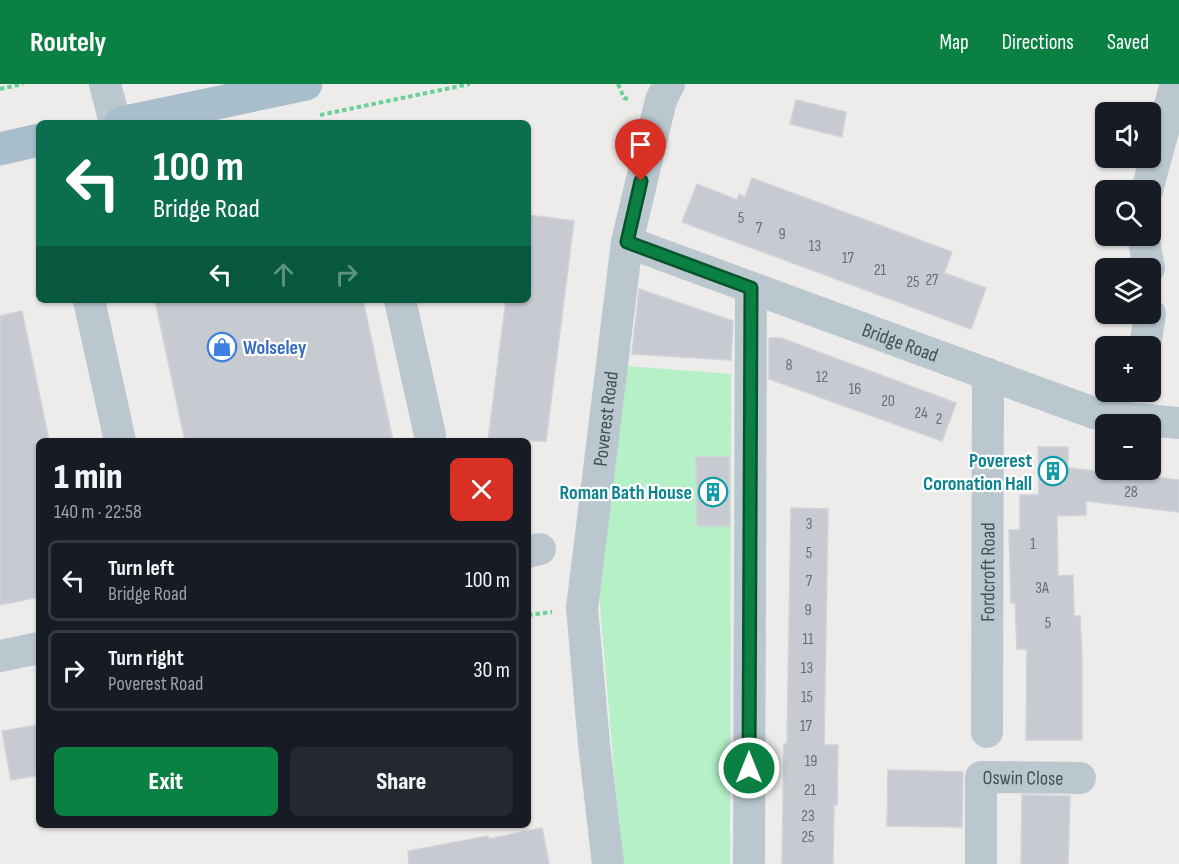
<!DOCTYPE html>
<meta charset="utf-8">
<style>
:root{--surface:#171b24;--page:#242831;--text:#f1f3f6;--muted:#9ea1a6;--line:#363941;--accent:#0b8043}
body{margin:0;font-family:"Sofia Sans Condensed",sans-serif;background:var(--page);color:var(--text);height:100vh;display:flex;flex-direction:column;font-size:22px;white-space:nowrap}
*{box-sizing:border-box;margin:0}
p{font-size:20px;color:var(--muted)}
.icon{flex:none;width:33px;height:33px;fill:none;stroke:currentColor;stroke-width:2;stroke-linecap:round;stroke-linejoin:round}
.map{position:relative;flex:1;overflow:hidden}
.sheet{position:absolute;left:36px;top:354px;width:495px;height:390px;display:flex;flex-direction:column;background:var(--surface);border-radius:9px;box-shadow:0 2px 4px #0004}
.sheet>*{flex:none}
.hud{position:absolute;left:36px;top:36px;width:495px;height:183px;border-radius:9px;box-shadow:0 2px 4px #0004;background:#0b6e4f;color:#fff;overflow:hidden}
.controls{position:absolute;left:1095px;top:18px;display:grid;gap:12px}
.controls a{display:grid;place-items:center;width:66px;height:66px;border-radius:9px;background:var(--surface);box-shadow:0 2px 4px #0004;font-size:30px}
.pin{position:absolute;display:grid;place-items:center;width:51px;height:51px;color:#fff;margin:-62px -26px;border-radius:50% 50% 50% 0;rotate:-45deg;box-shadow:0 0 6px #0007}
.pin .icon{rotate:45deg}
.me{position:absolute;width:66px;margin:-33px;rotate:0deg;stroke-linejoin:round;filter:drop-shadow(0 0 4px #0008)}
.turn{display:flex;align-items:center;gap:21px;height:126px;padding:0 18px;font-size:27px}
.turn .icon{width:78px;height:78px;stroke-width:2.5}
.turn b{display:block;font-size:42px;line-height:51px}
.lanes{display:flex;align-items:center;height:57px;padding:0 18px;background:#0003;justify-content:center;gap:30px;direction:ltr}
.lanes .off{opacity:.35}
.round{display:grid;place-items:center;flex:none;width:63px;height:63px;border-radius:9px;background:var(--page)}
.summary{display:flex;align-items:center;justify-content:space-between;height:102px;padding:0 18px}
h1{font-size:36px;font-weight:800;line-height:45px}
.action{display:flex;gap:12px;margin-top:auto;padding:12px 18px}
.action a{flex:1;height:69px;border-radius:9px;background:var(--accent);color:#fff;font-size:24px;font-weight:800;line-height:69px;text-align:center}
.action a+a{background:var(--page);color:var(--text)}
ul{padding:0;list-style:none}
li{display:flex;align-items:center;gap:18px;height:81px;margin:0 12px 9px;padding:0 6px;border:3px solid var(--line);border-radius:9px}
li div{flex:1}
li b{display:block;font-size:22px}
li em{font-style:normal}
header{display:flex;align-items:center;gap:36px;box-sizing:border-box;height:84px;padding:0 30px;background:var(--accent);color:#fff}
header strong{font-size:28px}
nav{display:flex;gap:33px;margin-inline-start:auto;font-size:21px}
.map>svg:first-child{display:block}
.green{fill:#b5f0c7}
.building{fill:#c7cad1;stroke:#cfd2d8;stroke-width:1.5}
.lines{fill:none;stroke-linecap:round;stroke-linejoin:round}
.path{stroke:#6bd097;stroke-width:4;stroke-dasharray:4.5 3;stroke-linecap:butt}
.minor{stroke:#bbc7cf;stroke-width:32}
.major{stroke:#a8becd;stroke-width:33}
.route-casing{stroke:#07532c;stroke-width:15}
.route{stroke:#0b8043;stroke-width:10}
.labels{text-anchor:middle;stroke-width:4.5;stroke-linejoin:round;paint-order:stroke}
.number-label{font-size:16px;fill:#646e77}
.street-label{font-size:20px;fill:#435059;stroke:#fff}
.shop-label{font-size:20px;font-weight:bold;fill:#366cbe;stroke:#fff;text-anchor:start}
.culture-label{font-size:20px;font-weight:bold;fill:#0d838f;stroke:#fff;text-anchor:end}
</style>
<header>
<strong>Routely</strong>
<nav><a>Map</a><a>Directions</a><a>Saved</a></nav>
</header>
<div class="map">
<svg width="1179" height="780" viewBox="0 0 1179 780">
<rect width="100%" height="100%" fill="#eeebeb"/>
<polygon class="green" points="627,282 731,290 730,780 622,780 597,485"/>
<g class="building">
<polygon points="796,16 846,28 842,53 790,40"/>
<polygon points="752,94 952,168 944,189 986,204 971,245 682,138 697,100 737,116 739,110 745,113"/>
<polygon points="528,131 574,137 546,357 488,357 506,216 528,216"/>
<polygon points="639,205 733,237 731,276 632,270"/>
<polygon points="155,216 363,216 393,357 185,357"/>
<polygon points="22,227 49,357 39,357 39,513 0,521 0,232"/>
<polygon points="769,254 781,254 956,319 942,357 769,295"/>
<polygon points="1038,363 1068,363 1068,384 1179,396 1179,428 1086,417 1086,431 1057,432 1058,492 1073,491 1074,532 1080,532 1082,574 1082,656 1026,656 1027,565 1017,565 1015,519 1011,519 1009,446 1020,446 1020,411 1039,411"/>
<polygon points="696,373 729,373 730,442 697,442"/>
<polygon points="791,424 828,425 824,661 838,661 837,721 834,721 833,780 782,780 784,660 787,660"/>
<polygon points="39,641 39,691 11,696 2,647"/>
<polygon points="888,686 963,688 962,743 887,742"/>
<polygon points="1022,711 1070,712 1068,780 1021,780"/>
<polygon points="542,744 549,780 409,780 408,767 488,752 489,755"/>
</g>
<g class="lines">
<g class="path">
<polyline points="618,0 624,14 628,15"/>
<polyline points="0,5 23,0"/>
<polyline points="320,31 470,0"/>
<polyline points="528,531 552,528"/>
</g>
<g class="minor">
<polyline points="105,0 115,39"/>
<polyline points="1147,106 1175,3 1179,3"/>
<polyline points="1143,152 1149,184"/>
<path id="s1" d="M627,158l467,171 42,6 43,4"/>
<polyline points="89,216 120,357"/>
<polyline points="400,216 430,351"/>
<polyline points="1145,262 1150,230"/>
<polyline points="528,468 540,465"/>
<polyline points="0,572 39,564"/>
<path id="s2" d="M987,648l1,-358"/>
<path id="s3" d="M608,780l-14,-120 -12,-136 45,-366 34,-142 8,-16"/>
<polyline points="749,780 751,204"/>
<path id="s4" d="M981,780v-87l99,1"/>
</g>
<g class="major">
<polyline points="121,39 306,0"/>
<polyline points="0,65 39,56"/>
</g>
</g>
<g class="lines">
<g class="route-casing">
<polyline id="route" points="641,97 627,158 751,204 749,684"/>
</g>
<use href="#route" class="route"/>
</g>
<defs>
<g id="shop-ring" transform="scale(1.5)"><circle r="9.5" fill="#fff" stroke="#3f7fe0" stroke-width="1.5"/><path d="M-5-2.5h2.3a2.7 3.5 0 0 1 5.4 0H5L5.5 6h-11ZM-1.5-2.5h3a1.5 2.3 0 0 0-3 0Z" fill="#3f7fe0"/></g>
<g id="building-ring" transform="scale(1.5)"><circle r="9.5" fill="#fff" stroke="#0f9aa8" stroke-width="1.5"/><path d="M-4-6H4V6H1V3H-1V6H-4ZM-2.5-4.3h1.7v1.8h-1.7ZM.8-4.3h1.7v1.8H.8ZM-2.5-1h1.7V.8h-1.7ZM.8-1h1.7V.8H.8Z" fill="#0f9aa8"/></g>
</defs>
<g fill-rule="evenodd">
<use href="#shop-ring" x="222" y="263"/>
<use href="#building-ring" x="1053" y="387"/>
<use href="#building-ring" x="713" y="408"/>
</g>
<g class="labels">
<g class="number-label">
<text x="741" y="139">5</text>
<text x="759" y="149">7</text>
<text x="782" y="155">9</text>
<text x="815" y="167">13</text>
<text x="848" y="179">17</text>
<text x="880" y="191">21</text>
<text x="932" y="201">27</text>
<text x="913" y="203">25</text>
<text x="789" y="286">8</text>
<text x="822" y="298">12</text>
<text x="855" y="310">16</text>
<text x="888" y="322">20</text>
<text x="921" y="334">24</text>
<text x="939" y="340">2</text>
<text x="1131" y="413">28</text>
<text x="809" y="445">3</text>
<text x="1033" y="465">1</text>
<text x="809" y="474">5</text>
<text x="809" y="502">7</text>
<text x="1042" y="509">3A</text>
<text x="808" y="531">9</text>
<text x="1048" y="544">5</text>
<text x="808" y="560">11</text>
<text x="807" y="589">13</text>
<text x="807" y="618">15</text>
<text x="806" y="647">17</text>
<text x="811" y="682">19</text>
<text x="810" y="711">21</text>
<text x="808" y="737">23</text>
<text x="808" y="758">25</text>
</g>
<g class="street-label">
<text dy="7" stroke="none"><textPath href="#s1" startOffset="291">Bridge Road</textPath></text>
<text dy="7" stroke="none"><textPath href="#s3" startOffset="448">Poverest Road</textPath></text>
<text dy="7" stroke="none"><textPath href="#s2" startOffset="160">Fordcroft Road</textPath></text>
<text dy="7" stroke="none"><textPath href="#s4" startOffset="129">Oswin Close</textPath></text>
</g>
<g class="shop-label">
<text x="243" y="270">Wolseley</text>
</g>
<g class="culture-label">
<text x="1032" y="383">Poverest<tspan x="1032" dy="23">Coronation Hall</tspan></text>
<text x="692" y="415">Roman Bath House</text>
</g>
</g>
</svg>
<div class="controls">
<a><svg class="icon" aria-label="sound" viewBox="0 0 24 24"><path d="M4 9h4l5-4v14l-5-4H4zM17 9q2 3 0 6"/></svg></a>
<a><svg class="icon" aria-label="search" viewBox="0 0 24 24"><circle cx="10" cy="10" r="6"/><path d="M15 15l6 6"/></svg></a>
<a><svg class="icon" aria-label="layers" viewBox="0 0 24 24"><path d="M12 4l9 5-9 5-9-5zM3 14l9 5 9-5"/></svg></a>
<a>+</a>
<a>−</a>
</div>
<div class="pin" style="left:641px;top:97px;background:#d93025"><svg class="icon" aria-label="arrive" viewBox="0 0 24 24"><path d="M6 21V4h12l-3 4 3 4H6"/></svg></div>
<svg class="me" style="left:749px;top:684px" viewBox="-20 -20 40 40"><circle r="17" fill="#0b8043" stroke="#fff" stroke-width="3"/><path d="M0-11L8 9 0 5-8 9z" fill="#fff"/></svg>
<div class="hud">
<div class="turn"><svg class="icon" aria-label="left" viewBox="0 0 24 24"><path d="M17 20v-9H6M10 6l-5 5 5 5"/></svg><div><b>100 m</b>Bridge Road</div></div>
<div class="lanes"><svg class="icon" aria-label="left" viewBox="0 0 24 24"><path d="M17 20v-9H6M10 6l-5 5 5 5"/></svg><svg class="icon off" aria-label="ahead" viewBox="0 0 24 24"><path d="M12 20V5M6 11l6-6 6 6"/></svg><svg class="icon off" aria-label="right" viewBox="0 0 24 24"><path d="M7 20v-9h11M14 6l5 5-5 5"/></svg></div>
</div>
<section class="sheet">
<div class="summary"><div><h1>1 min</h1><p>140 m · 22:58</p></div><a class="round" style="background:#d93025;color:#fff"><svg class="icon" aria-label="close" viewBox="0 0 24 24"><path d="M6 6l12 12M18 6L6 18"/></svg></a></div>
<ul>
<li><svg class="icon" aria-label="left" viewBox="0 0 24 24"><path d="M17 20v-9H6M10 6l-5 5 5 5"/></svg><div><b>Turn left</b><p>Bridge Road</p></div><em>100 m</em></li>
<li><svg class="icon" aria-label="right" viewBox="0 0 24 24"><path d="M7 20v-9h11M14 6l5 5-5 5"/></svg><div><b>Turn right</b><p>Poverest Road</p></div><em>30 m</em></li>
</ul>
<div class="action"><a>Exit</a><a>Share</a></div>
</section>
</div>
